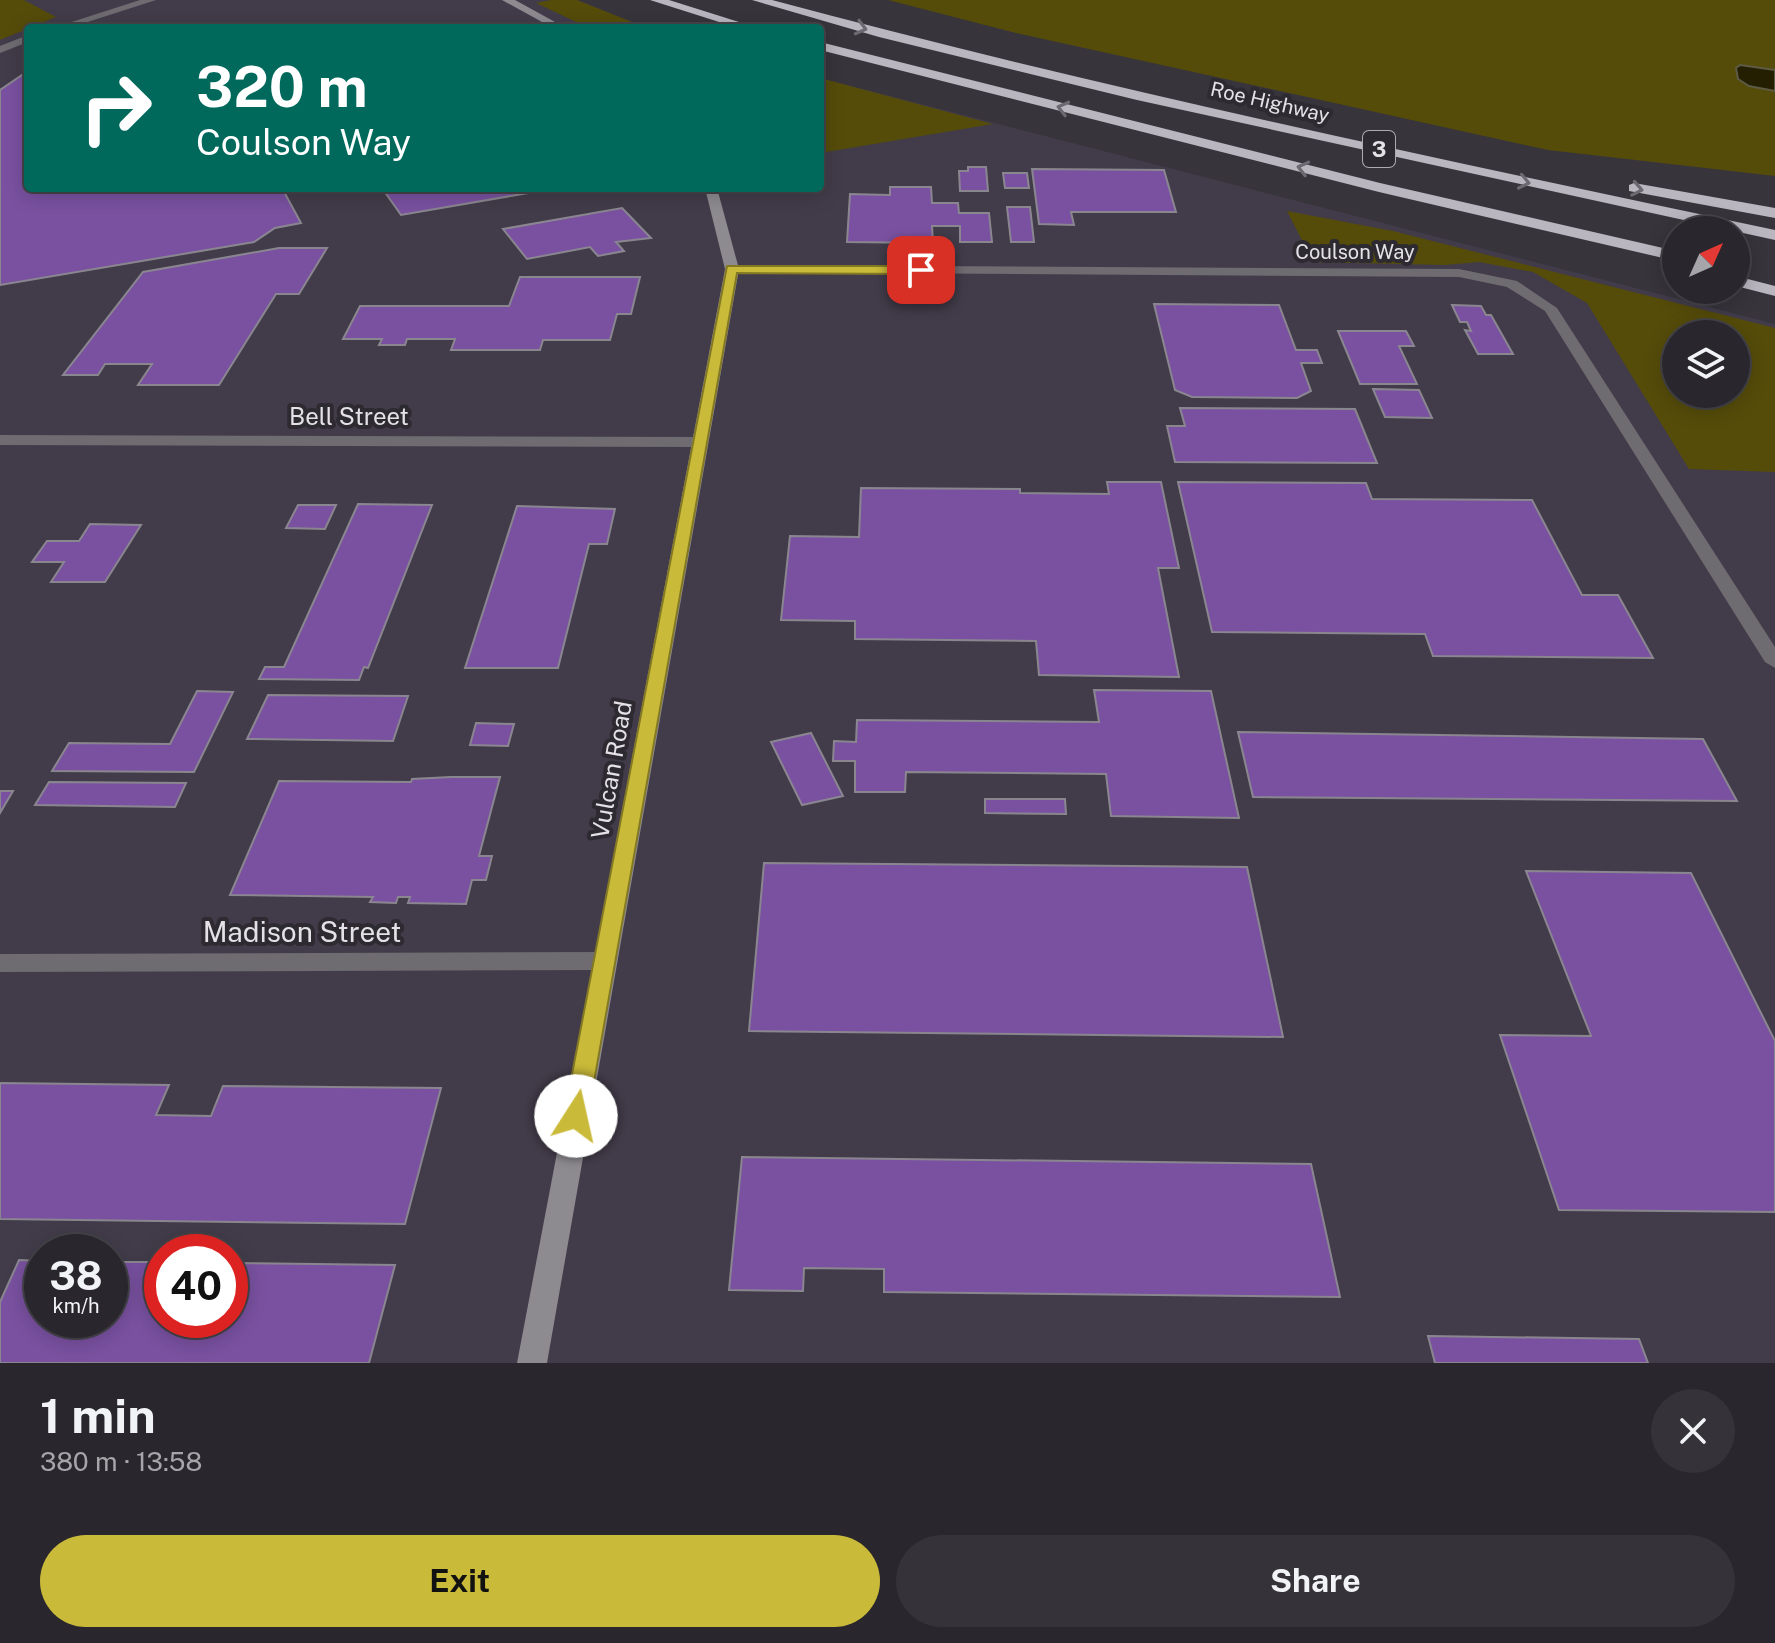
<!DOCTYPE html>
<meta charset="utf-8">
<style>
:root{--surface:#29272d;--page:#353339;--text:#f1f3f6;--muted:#a5a5aa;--line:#454449;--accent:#caba39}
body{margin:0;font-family:"Public Sans",sans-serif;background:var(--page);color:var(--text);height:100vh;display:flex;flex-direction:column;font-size:30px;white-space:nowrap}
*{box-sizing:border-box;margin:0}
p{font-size:26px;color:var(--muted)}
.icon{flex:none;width:44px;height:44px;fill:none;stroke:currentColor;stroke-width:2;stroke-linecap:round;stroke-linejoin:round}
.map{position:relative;height:1363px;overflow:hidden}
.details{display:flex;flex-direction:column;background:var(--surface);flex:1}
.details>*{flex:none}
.guide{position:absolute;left:24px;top:24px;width:800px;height:168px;border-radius:8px;box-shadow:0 4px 20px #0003,0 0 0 2px var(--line);background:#00695c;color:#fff;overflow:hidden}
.needle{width:52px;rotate:45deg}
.tools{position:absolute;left:1662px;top:216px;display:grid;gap:16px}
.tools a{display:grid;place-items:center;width:88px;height:88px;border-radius:50%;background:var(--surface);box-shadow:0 4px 20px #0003,0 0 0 2px var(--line);font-size:40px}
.speed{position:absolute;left:24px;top:1234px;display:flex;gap:16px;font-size:40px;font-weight:700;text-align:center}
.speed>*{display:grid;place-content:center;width:104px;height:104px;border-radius:50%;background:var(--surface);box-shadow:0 4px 20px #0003,0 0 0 2px var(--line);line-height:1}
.speed small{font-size:20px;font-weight:400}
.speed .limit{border:12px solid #d22;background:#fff;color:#111}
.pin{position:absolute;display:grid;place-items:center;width:68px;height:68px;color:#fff;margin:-34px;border-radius:16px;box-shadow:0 4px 12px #0006}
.me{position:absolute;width:88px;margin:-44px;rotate:10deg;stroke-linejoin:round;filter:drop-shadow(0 0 6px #0008)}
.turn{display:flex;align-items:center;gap:28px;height:168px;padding:0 40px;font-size:36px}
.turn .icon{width:104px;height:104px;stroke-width:2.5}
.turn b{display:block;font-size:56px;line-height:68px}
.round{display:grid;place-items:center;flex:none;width:84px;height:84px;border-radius:42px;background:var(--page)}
.head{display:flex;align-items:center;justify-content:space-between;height:136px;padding:0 40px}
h1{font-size:48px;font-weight:700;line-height:60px}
.button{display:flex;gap:16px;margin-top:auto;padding:16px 40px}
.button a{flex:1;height:92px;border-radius:48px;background:var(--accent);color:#111;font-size:32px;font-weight:700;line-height:92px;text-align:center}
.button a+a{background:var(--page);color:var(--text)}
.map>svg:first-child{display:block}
.built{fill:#423c4a;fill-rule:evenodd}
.green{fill:#554c0a;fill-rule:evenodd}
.water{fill:#231f00;stroke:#5d5a45;stroke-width:2}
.building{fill:#7951a0;stroke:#8a868f;stroke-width:2}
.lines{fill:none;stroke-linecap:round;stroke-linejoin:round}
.street{fill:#6e6c70;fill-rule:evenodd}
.secondary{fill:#8d8a90;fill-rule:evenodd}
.highway{fill:#bab6c0;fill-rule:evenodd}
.oneway{stroke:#6c6971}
.route{fill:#caba39;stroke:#837925;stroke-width:2}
.labels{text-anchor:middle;stroke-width:8;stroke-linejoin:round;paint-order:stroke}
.far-street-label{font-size:20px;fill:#e4e2e7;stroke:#2d2a31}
.shield{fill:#2d2a31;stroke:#adabb0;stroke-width:2}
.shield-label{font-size:22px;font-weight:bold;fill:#e4e2e7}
.street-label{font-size:24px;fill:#e4e2e7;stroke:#2d2a31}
.near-street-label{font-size:28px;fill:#e4e2e7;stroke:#2d2a31}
</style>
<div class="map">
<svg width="1775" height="1363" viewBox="0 0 1775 1363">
<rect width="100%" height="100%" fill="#37343c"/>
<path class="built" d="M0,0h577l70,28h-619v160h792v-110l955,246v1039h-1775zM1676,334h60v60h-60zM42,1252h68v68h-68zM162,1252h68v68h-68z"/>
<g class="green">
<polygon points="0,0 24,0 56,17 0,40"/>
<polygon points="551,0 577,0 647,28 589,28 536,3"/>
<polygon points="888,0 1775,0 1775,176 1548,150 1016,33"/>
<polygon points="820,78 993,124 820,153"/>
<path d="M1287,211l106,20 382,97v144l-86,-3 -102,-166 -54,-31 -54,-10 -34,3 -132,-3zM1676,334h60v60h-60z"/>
</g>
<polygon class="water" points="1740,65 1775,70 1775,91 1749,86 1738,79 1736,68"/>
<g class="building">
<polygon points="28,71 28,188 282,188 301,223 275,228 254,242 0,285 0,90"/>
<polygon points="968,167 986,167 988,191 960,191 959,171 968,171"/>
<polygon points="1032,169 1164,170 1176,212 1071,212 1074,225 1039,224"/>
<polygon points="1003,173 1027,173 1029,188 1005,188"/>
<polygon points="890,187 931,187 932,203 958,203 959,213 989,213 992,242 960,242 960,226 932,226 933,243 847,242 850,194 890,195"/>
<polygon points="382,188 557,188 401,215"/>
<polygon points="1007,207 1030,207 1034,242 1011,242"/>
<polygon points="622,208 651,238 616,242 624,251 598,256 590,247 527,259 503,229"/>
<polygon points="279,248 327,248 299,294 276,294 219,385 138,385 152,364 105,364 98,375 63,375 143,272"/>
<polygon points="520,277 640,277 631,314 617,314 610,340 543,340 540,350 451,350 455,339 407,339 405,345 379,345 382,339 343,339 360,306 509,306"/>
<polygon points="1154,304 1279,305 1296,350 1317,350 1322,363 1301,363 1311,391 1297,398 1192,397 1175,390"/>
<polygon points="1452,305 1481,306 1486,315 1491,315 1513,354 1478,354 1465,330 1471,331 1467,322 1460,322"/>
<polygon points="1338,331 1406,331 1414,346 1399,346 1417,384 1360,384"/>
<polygon points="1373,389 1419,390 1432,418 1385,417"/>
<polygon points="1180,408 1355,409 1377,463 1175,462 1167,426 1185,426"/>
<polygon points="1107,482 1161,482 1179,568 1158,568 1179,677 1039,675 1036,641 855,639 855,621 781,620 790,536 859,537 861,488 1020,489 1020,493 1109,494"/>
<polygon points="1178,482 1366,483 1372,499 1532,500 1582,595 1618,595 1653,658 1433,656 1425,634 1212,632"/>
<polygon points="358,504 432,505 368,668 364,667 359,680 259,679 265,667 284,667"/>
<polygon points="298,505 336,505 325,529 286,528"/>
<polygon points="517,506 615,509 607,544 589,544 558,668 465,668"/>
<polygon points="90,524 141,525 105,582 51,582 64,562 32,562 47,541 79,541"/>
<polygon points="1094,690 1211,691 1239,818 1111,816 1106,774 906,772 905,792 855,792 855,761 833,761 834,741 856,742 857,720 1099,722"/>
<polygon points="197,691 233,692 194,772 52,771 69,743 170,744"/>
<polygon points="268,695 408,696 393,741 247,739"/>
<polygon points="476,723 514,724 508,746 470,745"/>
<polygon points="1238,732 1703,739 1737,801 1253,797"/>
<polygon points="811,733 843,796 802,805 771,742"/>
<polygon points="451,777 500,777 479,856 492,856 486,880 472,880 466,904 408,903 410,897 398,897 396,903 370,902 373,897 230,895 279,781 411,782 412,779"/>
<polygon points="49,782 186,783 175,807 35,805"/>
<polygon points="0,791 13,791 0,813"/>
<polygon points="985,799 1065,799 1066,814 985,813"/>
<polygon points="764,863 1247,867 1283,1037 749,1031"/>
<polygon points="1526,871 1691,873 1775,1041 1775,1212 1559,1210 1500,1035 1591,1036"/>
<polygon points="0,1083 169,1085 156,1115 211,1116 223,1086 441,1088 405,1224 0,1219"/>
<polygon points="742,1157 1311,1164 1340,1297 884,1292 884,1269 804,1268 803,1291 729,1290"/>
<polygon points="19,1260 42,1261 42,1320 110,1320 110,1262 162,1262 162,1320 230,1320 230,1263 395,1265 369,1363 0,1363 0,1302"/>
<polygon points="1428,1336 1639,1339 1648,1363 1435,1363"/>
</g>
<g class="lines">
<g class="street">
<polygon points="140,0 156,0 69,28 53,28"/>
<polygon points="28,35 28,42 0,53 0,46"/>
<polygon points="732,265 1459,269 1517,281 1557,308 1775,647 1775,668 1765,662 1545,311 1507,287 1459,277 727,272 725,269"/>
<polygon points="0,435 698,437 706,442 698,447 0,445"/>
<polygon points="603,952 612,955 615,961 612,967 603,970 0,972 0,954"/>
</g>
<g class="secondary">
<polygon points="502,0 515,0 566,28 553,28"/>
<polygon points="705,188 717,188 739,269 547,1363 517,1363 725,269"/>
</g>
<g class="highway">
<polygon points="650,0 669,0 758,28 738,28"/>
<path d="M752,0h20c332,89 667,159 1003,230v10l-638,-140 -258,-63z"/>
<polygon points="820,42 1380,183 1676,251 1676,261 1379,192 820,50"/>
<polygon points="1634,183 1775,208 1775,218 1629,191 1629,185"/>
<polygon points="1736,276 1775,286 1775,296 1736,286"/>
</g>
</g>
<defs><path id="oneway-chevron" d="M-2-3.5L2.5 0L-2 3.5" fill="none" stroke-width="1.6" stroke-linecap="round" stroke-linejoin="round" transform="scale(2)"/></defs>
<g class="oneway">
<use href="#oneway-chevron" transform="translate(861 28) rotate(15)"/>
<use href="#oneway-chevron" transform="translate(1063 108) rotate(-166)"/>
<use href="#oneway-chevron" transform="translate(1303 168) rotate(-166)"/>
<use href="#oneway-chevron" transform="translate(1524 182) rotate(12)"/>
<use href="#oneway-chevron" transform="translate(1637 189) rotate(11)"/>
</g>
<polygon class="route" points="727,266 921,266 928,270 921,274 737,273 588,1116 584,1122 576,1125 568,1122 564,1116"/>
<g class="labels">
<g class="far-street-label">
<text transform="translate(1270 102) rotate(13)" y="7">Roe Highway</text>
<text x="1355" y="259">Coulson Way</text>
</g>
<rect class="shield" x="1363" y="131" width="32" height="36" rx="6"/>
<g class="shield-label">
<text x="1379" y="157">3</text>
</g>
<g class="street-label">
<text x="349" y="425">Bell Street</text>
<text transform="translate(612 770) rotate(-80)" y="8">Vulcan Road</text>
</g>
<g class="near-street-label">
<text x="302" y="942">Madison Street</text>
</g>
</g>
</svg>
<div class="tools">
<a><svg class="needle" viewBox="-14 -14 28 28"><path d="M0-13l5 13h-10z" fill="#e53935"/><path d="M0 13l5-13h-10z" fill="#a5a5aa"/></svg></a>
<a><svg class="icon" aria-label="layers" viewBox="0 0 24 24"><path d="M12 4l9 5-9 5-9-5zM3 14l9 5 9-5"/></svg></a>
</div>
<div class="speed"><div>38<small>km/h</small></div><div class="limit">40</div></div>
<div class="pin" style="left:921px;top:270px;background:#d93025"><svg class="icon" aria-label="arrive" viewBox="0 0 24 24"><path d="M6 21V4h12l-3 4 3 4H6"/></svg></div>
<svg class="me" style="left:576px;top:1116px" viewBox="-20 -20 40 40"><circle r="19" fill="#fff"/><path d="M0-13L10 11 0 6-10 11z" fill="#caba39"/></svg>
<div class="guide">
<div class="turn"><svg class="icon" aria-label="right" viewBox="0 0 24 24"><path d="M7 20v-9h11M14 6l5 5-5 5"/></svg><div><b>320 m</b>Coulson Way</div></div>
</div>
</div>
<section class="details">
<div class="head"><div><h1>1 min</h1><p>380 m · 13:58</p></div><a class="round"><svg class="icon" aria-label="close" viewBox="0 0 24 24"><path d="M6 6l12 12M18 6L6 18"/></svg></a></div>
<div class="button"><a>Exit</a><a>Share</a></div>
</section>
